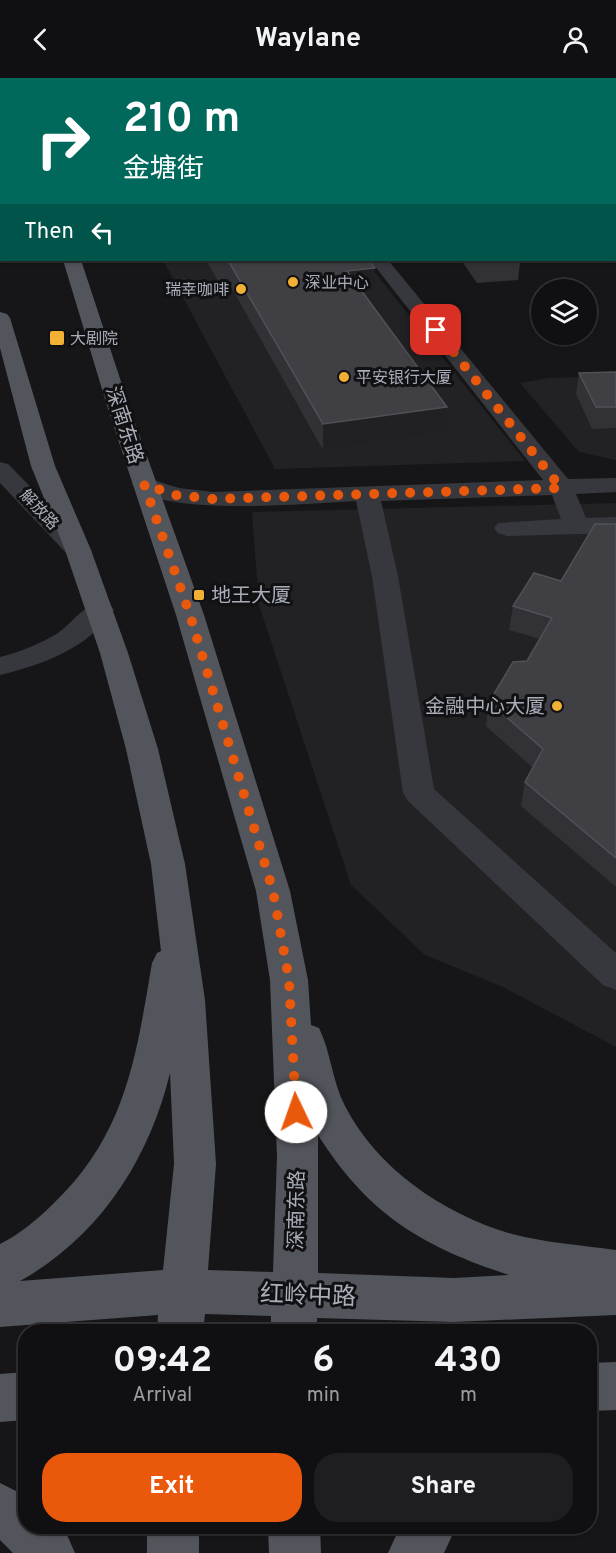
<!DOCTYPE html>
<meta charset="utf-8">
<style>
:root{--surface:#101012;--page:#1e1e20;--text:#f1f3f6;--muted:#9c9d9f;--line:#303032;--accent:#ea580c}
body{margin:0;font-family:Overpass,"Noto Sans SC",sans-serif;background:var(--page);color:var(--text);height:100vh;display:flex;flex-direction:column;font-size:22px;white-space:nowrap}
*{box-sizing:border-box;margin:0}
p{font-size:20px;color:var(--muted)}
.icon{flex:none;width:33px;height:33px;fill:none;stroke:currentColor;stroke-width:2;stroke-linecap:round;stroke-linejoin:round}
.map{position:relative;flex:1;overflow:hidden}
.panel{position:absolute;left:18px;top:1246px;width:579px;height:210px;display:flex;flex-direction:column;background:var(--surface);border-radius:24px;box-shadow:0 2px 4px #0004,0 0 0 2px var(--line)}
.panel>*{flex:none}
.hud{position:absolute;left:0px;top:0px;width:616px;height:183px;box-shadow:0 2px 4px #0004,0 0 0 2px var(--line);background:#00695c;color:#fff;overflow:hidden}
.buttons{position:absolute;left:531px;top:201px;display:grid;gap:12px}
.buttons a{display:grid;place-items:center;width:66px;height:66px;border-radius:50%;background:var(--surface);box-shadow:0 2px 4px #0004,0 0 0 2px var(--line);font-size:30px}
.pin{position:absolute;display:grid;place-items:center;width:51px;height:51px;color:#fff;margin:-26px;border-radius:12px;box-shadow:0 3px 9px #0006}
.me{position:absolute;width:66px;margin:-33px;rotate:357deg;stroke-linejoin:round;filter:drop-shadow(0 0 4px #0008)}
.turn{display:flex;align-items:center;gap:21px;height:126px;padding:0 24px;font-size:27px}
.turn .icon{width:78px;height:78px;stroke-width:2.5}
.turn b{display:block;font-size:42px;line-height:51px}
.then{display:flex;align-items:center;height:57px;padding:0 24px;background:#0003;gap:12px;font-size:22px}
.eta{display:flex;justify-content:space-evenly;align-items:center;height:102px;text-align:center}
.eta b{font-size:36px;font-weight:700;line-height:42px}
.primary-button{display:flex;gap:12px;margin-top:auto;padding:12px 24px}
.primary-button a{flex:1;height:69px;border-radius:24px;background:var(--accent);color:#fff;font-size:24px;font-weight:700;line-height:69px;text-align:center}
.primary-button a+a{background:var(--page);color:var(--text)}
header{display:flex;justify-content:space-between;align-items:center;height:78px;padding:0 24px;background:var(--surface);font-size:27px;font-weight:700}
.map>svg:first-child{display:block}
.built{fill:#222225}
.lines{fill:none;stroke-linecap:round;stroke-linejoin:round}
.minor{fill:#37383d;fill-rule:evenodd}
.major{fill:#53555c;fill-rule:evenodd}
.wall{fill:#323236}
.shaded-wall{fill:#212124}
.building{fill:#3f3f44;stroke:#4f5156;stroke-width:1.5}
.route{stroke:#ea580c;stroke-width:10;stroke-dasharray:0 18}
.poi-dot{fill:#f2b134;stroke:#111113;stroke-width:2}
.labels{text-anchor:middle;stroke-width:6;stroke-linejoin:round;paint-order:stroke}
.far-poi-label{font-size:16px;fill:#a8adb8;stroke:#111113;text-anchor:start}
.far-street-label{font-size:16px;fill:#a8adb8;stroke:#111113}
.street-label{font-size:20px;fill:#a8adb8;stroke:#111113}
.poi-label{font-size:20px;fill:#a8adb8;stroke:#111113;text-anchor:start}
.near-street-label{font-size:24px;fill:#a8adb8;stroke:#111113}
</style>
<header><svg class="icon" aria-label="back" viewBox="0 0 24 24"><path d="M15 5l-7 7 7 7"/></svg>Waylane<svg class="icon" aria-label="person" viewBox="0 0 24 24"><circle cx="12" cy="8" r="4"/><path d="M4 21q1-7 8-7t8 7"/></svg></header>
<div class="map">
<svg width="616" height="1475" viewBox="0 0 616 1475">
<rect width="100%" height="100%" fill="#161618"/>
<g class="built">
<polygon points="163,182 365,182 525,383 275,391"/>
<polygon points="616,298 616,382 579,374 520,305 549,300"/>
<polygon points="616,425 616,969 503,909 425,877 351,807 259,527 252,434"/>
</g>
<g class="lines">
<g class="minor">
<polygon points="226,0 240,0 241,2 227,2"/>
<path d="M370,182h18l180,219 48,-1v14l-40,2 10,24 30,-1v16l-109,3 -9,-3 -4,-5 4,-5 63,-4 -9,-24 -171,6 17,75 36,213 182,164v37l-13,-5 -195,-184 -5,-8 -31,-217 -16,-75c-41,2 -201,17 -224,-17l3,-5 9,-2 35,11 34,4 330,-12z"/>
<polygon points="0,384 8,386 87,466 91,472 87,478 78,480 69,478 0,405"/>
<path d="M100,524l10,2 4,6c-27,39 -70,54 -114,65v-18c20,-5 40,-13 58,-24 14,-10 25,-27 42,-31z"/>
</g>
<g class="major">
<rect x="0" y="11" width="2" height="9"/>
<path d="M63,182h18l49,149 74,206 86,276 18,89 3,45 8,3c12,24 13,53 26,78 32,63 100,109 167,128 34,9 69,11 104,16v65l-162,7 -137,-4v14h-46v-16l-66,-2 -2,18h-46l1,-17 -158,12v-83c20,-10 38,-25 54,-41 72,-69 82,-146 98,-240l5,-10 4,-2 -10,-87 -25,-115 -26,-96 -35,-103 -34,-84 -31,-118v-36l7,2 3,4 45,148 36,84 37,103 30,96 27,115 20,136 11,164 -8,106 65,2 4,-116 -7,-176 -14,-89 -80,-276 -68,-206zM170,995l4,91 -11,106 -143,11c79,-44 129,-121 150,-208zM318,1057c50,79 103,111 191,140l-55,3 -136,-5z"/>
<polygon points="616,1284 616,1332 590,1333 590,1285"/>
<polygon points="26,1294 26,1342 0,1344 0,1296"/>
<polygon points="0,1405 26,1418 26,1449 60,1449 67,1457 75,1475 13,1475 0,1462"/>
<rect x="147" y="1449" width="52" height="26"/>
<polygon points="268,1449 320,1449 321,1475 269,1475"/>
<polygon points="400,1449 456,1449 444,1475 388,1475"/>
</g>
</g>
<g class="wall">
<polygon points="274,0 616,0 616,80 615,80 615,2 275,2"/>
<polygon points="206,182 369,182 374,213 362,214 445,355 323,372 230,207 219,205"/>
<polygon points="461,182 547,182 547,183 520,185 518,202 477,205"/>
<polygon points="616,294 616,350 592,351 576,316 579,295"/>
<polygon points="616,446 616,809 521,728 525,704 533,690 486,648 489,624 527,583 540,561 509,552 513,528 561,503"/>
</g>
<g class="shaded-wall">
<polygon points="375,190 374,213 346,216 347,193"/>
<polygon points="447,329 445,355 323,372 323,346"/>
</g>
<g class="building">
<polygon points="109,0 221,0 223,2 110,2"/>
<polygon points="291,0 616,0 616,60 615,60 615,2 293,2"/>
<polygon points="218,182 369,182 375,190 347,193 447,329 323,346 229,184"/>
<polygon points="616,294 616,329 596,329 579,295"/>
<polygon points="595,446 616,446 616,780 525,704 543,671 489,624 513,584 527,583 552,540 513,528 534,495 561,503"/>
</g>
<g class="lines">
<polyline class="route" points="296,1034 289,902 273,813 190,537 144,406 175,417 213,421 561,410 436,252"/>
</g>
<g class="poi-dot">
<circle cx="293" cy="204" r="6"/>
<circle cx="241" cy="211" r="6"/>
<rect x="49" y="252" width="16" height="16" rx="3"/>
<circle cx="344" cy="299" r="6"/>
<rect x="193" y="511" width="12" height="12" rx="3"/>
<circle cx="557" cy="628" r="6"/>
</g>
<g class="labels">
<g class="far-poi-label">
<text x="305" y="210">深业中心</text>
<text x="229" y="217" text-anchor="end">瑞幸咖啡</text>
<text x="70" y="266">大剧院</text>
<text x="356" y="305">平安银行大厦</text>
</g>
<g class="far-street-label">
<text transform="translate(40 431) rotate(47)" y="6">解放路</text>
</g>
<g class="street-label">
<text transform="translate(125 347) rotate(72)" y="7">深南东路</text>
<text transform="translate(296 1132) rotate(-89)" y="7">深南东路</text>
</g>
<g class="poi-label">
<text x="211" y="524">地王大厦</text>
<text x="545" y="635" text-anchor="end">金融中心大厦</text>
</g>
<g class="near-street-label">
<text transform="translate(308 1217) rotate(2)" y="8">红岭中路</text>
</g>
</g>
</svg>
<div class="buttons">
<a><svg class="icon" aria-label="layers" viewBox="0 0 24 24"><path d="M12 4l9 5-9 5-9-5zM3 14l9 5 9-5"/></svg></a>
</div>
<div class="pin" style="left:436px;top:252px;background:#d93025"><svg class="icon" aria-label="arrive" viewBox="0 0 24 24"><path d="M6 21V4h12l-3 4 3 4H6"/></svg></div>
<svg class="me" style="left:296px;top:1034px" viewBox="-20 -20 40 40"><circle r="19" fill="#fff"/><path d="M0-13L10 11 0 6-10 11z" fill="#ea580c"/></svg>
<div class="hud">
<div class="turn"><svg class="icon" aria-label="right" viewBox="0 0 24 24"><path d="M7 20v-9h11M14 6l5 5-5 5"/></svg><div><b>210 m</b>金塘街</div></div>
<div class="then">Then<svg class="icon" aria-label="left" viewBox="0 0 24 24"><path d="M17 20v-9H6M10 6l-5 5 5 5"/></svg></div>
</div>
<section class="panel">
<div class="eta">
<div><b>09:42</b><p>Arrival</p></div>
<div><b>6</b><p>min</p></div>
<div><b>430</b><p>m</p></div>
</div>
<div class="primary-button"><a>Exit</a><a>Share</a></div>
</section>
</div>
